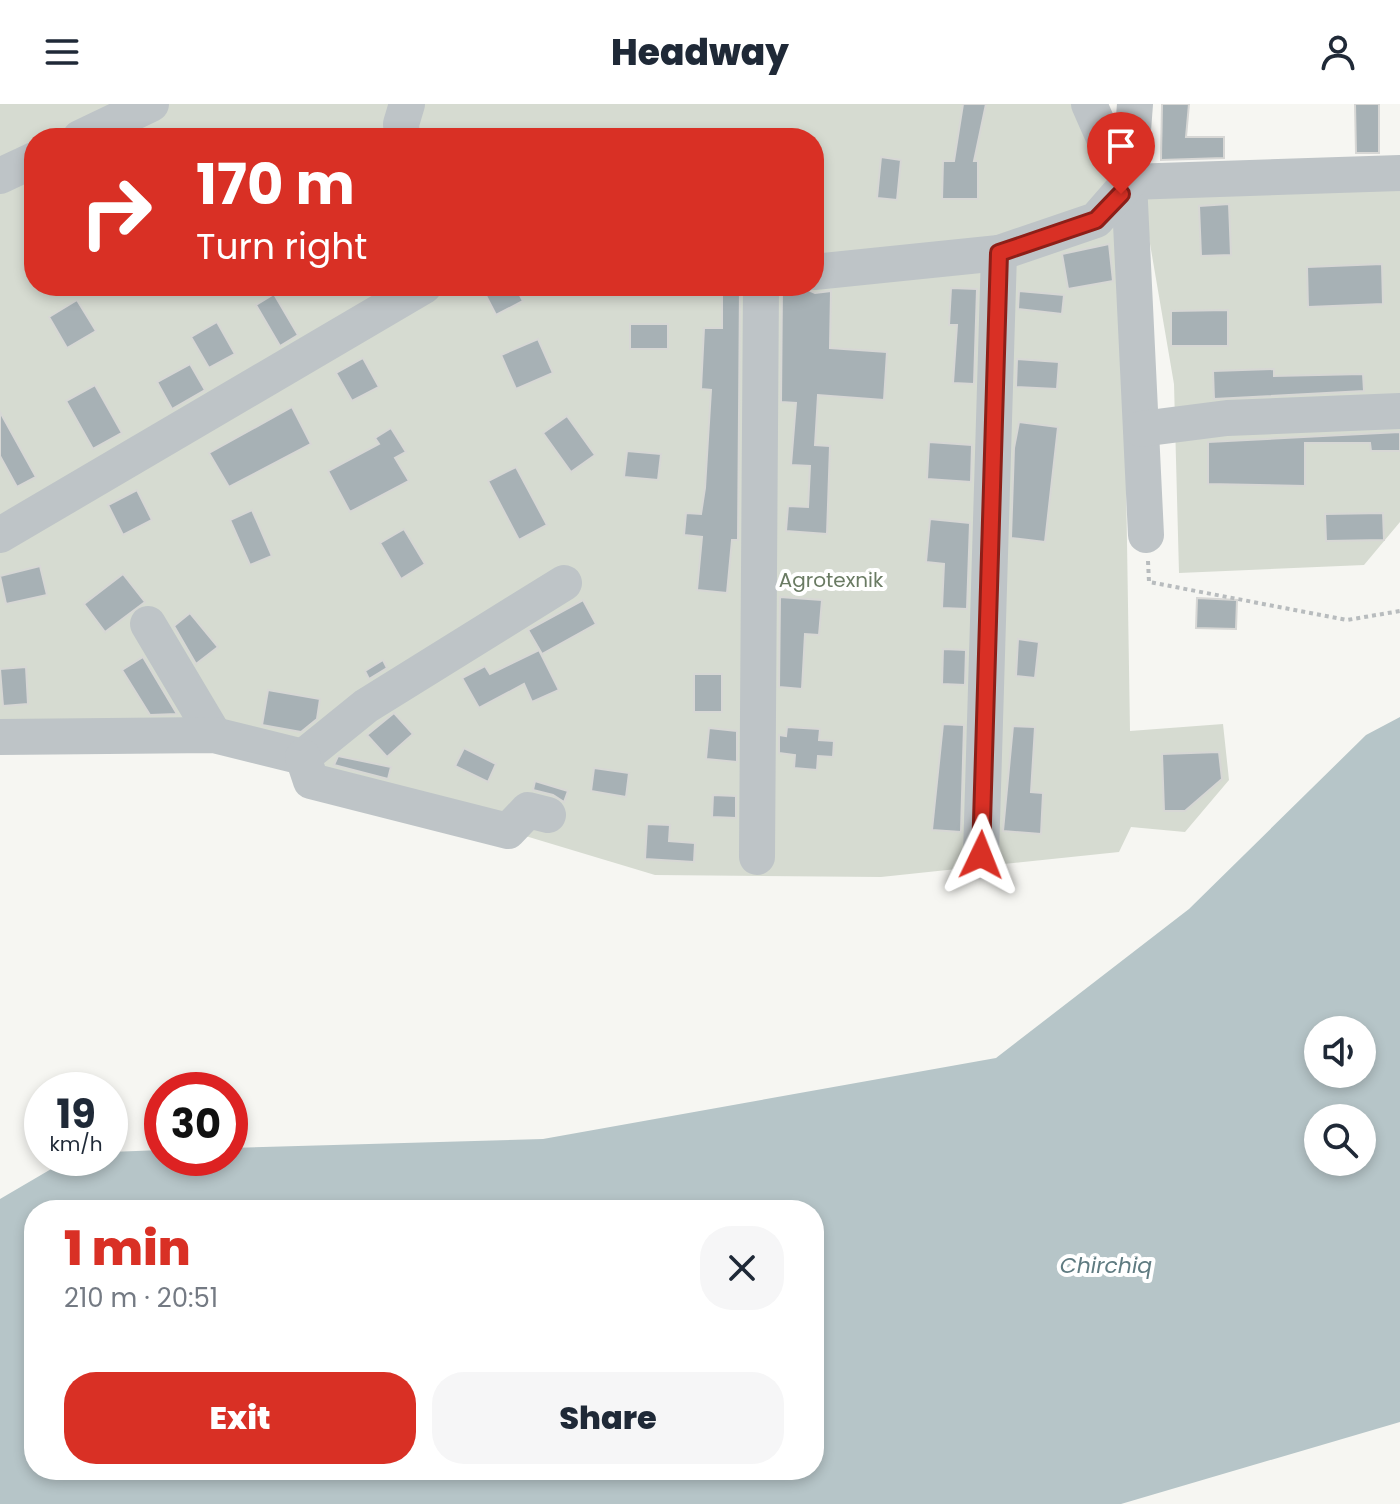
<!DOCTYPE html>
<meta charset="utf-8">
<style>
:root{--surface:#fff;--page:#f6f6f7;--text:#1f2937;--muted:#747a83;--accent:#d93025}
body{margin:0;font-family:Poppins,sans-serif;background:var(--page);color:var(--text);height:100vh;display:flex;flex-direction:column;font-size:30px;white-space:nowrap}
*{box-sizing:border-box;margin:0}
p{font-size:26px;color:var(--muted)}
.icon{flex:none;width:44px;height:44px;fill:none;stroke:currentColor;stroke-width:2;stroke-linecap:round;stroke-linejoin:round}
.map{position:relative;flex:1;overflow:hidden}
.panel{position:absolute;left:24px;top:1096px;width:800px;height:280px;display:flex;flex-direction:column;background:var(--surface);border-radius:32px;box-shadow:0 4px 12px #0003}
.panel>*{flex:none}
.top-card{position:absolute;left:24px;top:24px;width:800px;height:168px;border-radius:32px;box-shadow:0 4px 12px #0003;background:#d93025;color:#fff;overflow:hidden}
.fabs{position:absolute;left:1304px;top:912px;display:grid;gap:16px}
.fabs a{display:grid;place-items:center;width:72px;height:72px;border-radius:50%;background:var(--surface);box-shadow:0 4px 12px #0003;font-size:40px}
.speed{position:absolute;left:24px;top:968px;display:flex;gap:16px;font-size:40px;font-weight:700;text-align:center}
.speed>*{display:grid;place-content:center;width:104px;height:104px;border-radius:50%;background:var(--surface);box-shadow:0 4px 12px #0003;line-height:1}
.speed small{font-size:20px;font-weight:400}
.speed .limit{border:12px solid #d22;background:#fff;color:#111}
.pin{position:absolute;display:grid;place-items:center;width:68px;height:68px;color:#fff;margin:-82px -34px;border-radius:50% 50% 50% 0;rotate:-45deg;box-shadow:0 0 8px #0007}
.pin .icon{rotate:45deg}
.me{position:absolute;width:88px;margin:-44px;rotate:2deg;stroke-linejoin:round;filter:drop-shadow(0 0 6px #0008)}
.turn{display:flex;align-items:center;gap:28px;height:168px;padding:0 40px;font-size:36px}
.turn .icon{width:104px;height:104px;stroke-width:2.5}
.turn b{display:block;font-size:56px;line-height:68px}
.round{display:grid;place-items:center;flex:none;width:84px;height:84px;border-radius:32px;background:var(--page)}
.head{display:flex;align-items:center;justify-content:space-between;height:136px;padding:0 40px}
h1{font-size:48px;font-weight:800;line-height:60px;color:var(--accent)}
.cta{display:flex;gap:16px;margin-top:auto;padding:16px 40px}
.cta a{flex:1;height:92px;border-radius:32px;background:var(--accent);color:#fff;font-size:32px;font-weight:800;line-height:92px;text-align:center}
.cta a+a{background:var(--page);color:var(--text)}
header{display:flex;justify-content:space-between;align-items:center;height:104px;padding:0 40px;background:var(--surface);font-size:36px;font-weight:800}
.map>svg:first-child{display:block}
.green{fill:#d6dbd1;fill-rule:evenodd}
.water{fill:#b6c5c8;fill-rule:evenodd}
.building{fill:#a7b1b5;stroke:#d7d7d5;stroke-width:2}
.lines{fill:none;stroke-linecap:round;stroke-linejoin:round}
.path{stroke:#b8bcbe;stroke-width:4;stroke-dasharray:4 4;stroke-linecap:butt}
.minor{stroke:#bec4c7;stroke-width:36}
.route-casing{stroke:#8d1f18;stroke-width:20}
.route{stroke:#d93025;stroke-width:14}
.labels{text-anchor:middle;stroke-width:8;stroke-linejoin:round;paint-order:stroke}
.park-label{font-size:20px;fill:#6a7b63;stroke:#fff}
.water-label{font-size:22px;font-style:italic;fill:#5f7b81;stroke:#fff}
</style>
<header><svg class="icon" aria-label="menu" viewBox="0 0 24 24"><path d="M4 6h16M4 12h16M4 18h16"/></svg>Headway<svg class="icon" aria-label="person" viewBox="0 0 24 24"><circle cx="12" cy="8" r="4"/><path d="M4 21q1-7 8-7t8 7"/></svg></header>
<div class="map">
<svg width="1400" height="1400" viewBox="0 0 1400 1400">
<rect width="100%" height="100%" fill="#f6f6f2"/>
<g class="green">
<path d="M0,0h1083l39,124 8,503 93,-7 6,56 -44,52 -54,-5 -12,25 -238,25 -226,-2 -223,-67 -278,-76 -154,19zM34,34h780v148h-780z"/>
<polygon points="1400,78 1400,418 1364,461 1179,469 1174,280 1142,93"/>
</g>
<path class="water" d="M1400,613v705l-279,82h-1121v-305l70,-41h40v-6l52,-2v8h68v-10l313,-9 453,-81 193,-149 177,-174zM1318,926h44v44h-44zM1318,1014h44v44h-44zM34,1106h780v260h-780z"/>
<g class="building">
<polygon points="963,0 986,0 974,57 978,57 978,95 942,95 943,57 954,57"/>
<polygon points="1162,0 1189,0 1186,33 1224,33 1224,54 1161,56"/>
<polygon points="1355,0 1379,0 1379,49 1356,49"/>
<polygon points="881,53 901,56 897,96 877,94"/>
<polygon points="1229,100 1231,151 1201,152 1199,102"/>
<polygon points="1109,140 1113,177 1068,185 1062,150"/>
<polygon points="1382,160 1383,200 1308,203 1307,163"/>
<polygon points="481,182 515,182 523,197 496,211"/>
<polygon points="722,182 740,182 738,436 732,436 727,489 697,486 702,433 684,431 686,409 701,410 705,384 711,286 701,285 704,224 722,224"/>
<polygon points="782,182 799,182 815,189 831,187 830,244 887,248 884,296 818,291 815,341 830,342 827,430 786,427 788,402 808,403 810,362 791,361 796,299 781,298"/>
<polygon points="951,184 977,185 974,280 953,279 957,221 949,221"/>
<polygon points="1019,187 1064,191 1062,210 1018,205"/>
<polygon points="274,190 298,231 280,242 256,201"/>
<polygon points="77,196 96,227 67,244 49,213"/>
<polygon points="1228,206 1228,242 1171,242 1171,207"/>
<polygon points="217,218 235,250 209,264 191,233"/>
<rect x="630" y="220" width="38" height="25"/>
<polygon points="538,235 553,269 516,285 501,251"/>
<polygon points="363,254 379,283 352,297 336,269"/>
<polygon points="1017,255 1059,258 1057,285 1016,283"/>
<polygon points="190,260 205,286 172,305 157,278"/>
<polygon points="1274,265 1274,272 1363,270 1364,287 1214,295 1213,267"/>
<polygon points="95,281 122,329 93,345 66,297"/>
<polygon points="292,303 311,340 229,383 209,349"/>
<polygon points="0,308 36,373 17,383 0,352"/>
<polygon points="567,312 595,351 571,368 543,329"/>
<polygon points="1019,318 1058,323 1045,438 1011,434 1014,344"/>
<polygon points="391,324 406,348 395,354 409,377 350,408 328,367 379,340 375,334"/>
<polygon points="1400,328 1400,347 1371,347 1370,339 1305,339 1305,382 1208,380 1208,338"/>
<polygon points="929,338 972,341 971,378 927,375"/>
<polygon points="627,347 661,350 658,376 624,373"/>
<polygon points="516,363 547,421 519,436 488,377"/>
<polygon points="137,386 152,416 123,431 108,401"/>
<polygon points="252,406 272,452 250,461 230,416"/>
<polygon points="1383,409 1384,436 1326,437 1325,410"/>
<polygon points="930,415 970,419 967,505 942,504 944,460 926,458"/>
<polygon points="404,425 425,460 401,475 380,439"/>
<polygon points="40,462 47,491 6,500 0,472"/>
<polygon points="123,470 145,498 105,528 84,500"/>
<polygon points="780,493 822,496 819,531 805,530 802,585 779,583"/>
<polygon points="1197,494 1237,496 1236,525 1196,524"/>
<polygon points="583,496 596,520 542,550 528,526"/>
<polygon points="190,509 218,543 196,560 174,522"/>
<polygon points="1018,535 1039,538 1035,574 1016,572"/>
<polygon points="943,545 966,546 965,581 942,580"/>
<polygon points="539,546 559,586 532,598 524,580 479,604 462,574 485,562 490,570"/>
<polygon points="143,553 177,610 150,611 122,566"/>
<polygon points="383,556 387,564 369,575 365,567"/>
<polygon points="26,563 28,600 3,602 0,565"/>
<rect x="694" y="570" width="28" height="38"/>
<polygon points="268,586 320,595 317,615 301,628 262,621"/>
<polygon points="394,609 413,630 387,653 367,631"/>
<polygon points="943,620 964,621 961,728 932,726"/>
<polygon points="1013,622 1035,623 1031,688 1043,689 1041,730 1003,727"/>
<polygon points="787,623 820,625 819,636 834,637 833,653 818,652 817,666 794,664 795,651 779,649 779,631 786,632"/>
<polygon points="709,624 737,627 737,658 706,655"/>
<polygon points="464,644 496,660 488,678 455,662"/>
<polygon points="1219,648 1222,675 1185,707 1164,707 1162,650"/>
<polygon points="338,652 391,663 388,675 334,661"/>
<polygon points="594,664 629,669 626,693 591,687"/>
<polygon points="535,677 568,687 564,698 553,691 533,686"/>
<polygon points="713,691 736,692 736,714 712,713"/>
<polygon points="647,720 670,721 669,737 695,739 694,758 645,755"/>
</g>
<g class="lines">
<polyline class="path" points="1148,457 1149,478 1347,516 1400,507"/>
<g class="minor">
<polyline points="1089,0 1107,41 1129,78"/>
<polyline points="1135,0 1129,78 1146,431"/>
<polyline points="80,34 151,0"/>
<polyline points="402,34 401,20 407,0"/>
<polyline points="0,72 34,56"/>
<polyline points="1129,78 1400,69"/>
<polyline points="814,168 999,149 1096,116 1129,78"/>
<polyline points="1141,325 1227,314 1400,307"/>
<polyline points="0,431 424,182"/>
<polyline points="148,520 214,631"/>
<polyline points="0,633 214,631 303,653"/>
<polyline points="303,653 366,602 564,479"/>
<polyline points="303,653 311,677 508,727 528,706 548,711"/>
<polyline points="981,751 999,149"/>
<polyline points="757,753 761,182"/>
</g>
</g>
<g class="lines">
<g class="route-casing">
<polyline id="route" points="981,751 999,149 1096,116 1121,90"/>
</g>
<use href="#route" class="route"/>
</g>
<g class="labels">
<g class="park-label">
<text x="831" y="483">Agrotexnik</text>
</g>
<g class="water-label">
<text x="1106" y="1169">Chirchiq</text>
</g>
</g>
</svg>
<div class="fabs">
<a><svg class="icon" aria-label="sound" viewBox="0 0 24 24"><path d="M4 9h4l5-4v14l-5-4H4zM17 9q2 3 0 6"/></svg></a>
<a><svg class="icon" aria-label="search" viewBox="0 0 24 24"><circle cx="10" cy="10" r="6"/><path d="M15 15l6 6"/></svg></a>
</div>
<div class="speed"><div>19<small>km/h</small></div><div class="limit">30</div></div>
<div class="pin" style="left:1121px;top:90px;background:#d93025"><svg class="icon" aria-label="arrive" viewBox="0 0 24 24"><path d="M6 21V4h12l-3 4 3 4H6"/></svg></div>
<svg class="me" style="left:981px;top:751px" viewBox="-20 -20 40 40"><path d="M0-17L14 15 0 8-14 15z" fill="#d93025" stroke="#fff" stroke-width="4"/></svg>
<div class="top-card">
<div class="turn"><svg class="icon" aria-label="right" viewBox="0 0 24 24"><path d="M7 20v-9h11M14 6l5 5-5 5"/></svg><div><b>170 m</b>Turn right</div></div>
</div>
<section class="panel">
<div class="head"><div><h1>1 min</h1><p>210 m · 20:51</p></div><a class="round"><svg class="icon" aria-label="close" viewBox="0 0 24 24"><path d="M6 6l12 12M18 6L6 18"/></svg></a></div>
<div class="cta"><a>Exit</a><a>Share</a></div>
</section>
</div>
